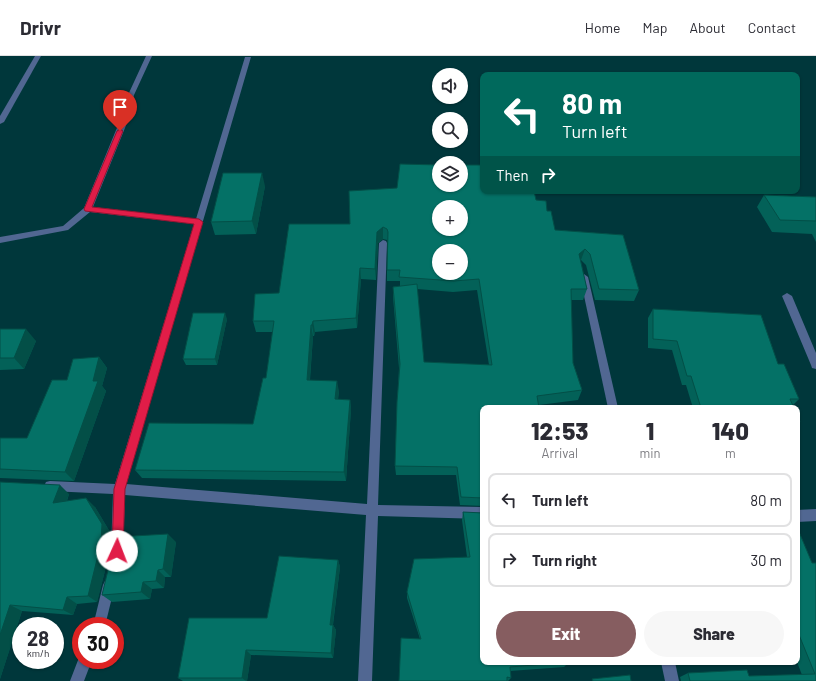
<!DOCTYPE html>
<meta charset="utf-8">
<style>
:root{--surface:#fff;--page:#f7f7f7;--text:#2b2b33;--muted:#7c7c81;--line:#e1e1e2;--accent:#865d60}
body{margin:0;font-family:Barlow,sans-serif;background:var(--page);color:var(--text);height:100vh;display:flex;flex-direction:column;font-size:15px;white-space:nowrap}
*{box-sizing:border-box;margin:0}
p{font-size:13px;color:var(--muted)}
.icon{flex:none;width:22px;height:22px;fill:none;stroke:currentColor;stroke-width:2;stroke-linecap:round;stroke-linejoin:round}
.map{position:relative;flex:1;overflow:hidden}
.side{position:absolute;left:480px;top:349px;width:320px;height:260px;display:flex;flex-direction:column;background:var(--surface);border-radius:8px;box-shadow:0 1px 3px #0004}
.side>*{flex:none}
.hud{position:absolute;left:480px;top:16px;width:320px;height:122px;border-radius:8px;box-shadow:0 1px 3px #0004;background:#00695c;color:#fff;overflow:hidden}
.buttons{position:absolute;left:432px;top:12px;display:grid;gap:8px}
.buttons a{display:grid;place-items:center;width:36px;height:36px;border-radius:50%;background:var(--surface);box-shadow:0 1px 3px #0004;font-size:20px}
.speed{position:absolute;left:12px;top:561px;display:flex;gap:8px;font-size:20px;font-weight:700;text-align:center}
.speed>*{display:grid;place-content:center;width:52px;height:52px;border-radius:50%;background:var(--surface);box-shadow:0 1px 3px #0004;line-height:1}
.speed small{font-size:10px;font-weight:400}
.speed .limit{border:6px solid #d22;background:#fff;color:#111}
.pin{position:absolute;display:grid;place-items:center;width:34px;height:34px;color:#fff;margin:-41px -17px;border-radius:50% 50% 50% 0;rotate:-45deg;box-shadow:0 0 4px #0007}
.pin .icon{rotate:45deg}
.me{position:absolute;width:44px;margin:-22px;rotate:2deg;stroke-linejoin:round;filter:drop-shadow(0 0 3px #0008)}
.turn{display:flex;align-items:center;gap:14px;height:84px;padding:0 16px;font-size:18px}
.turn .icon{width:52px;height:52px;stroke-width:2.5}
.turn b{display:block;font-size:28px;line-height:34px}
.then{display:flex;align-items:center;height:38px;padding:0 16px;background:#0003;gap:8px;font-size:15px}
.eta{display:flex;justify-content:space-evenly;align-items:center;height:68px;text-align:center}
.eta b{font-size:24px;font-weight:800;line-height:28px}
.primary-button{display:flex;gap:8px;margin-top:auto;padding:8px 16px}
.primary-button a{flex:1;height:46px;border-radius:24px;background:var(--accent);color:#fff;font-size:16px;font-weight:800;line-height:46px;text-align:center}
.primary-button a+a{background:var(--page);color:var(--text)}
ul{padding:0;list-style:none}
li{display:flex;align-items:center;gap:12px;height:54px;margin:0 8px 6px;padding:0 8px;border:2px solid var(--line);border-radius:8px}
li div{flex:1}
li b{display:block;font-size:15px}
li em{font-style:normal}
header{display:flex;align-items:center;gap:24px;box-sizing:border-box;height:56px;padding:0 20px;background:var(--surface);border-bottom:1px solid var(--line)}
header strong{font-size:19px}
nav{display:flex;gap:22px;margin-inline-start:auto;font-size:14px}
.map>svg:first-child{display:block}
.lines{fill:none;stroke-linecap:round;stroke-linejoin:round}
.minor{fill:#516792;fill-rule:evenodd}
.wall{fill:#036158;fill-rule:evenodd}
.shaded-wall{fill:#034f47}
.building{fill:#047166;stroke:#034f47;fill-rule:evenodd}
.route{fill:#e11d48;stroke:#92132f}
</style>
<header>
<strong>Drivr</strong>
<nav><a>Home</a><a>Map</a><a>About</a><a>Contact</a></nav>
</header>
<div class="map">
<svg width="816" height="625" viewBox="0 0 816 625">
<rect width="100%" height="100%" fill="#00373b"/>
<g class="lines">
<g class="minor">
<polygon points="35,0 41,0 4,66 0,68 0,60"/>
<polygon points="146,0 152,0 134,39 129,62 93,151 196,163 245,1 251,1 126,428 367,448 379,187 383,184 386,185 387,187 378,449 483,451 483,463 378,460 372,625 358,625 366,459 125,439 123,494 121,498 117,500 113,498 111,494 113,438 50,435 46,434 44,430 46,426 50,425 115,428 194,168 90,156 68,174 0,187 0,181 63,170 84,152 121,62 128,39"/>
<polygon points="584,218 588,221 618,352 608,352 580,221"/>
<polygon points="787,237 792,240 816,297 816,313 812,312 811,309 782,240"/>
<polygon points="816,453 816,465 797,466 797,454"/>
<polygon points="109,523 113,525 115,529 105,570 93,570 103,529 105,525"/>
<polygon points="80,599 81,604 92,604 84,625 70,625"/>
<polygon points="661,606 675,606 679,625 665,625"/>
</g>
</g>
<g class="wall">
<polygon points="265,130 256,178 215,179 211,166"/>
<polygon points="764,139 816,141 816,186 812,178 772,176 757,151"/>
<path d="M536,144l11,11 8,19 68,5 16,55 -5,11 -39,-1 -9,-35 -5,-5 -1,1 7,28 -4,11h-12l2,63 9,27 -4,10 -39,5 -56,3v98l-23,-1 -4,-30h-60l-1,-9 4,-98 -6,-71v-10l7,-1v-5h-13v-11l1,-29 -1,-1 -4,-1 -5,4 -2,37 -15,-1 -4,49 -42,4 -1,4h-1l-3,44 29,11 -1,8 12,1 1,9 -5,72 -204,-3 -7,-8 118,-46 13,-46 7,-46h-17l-3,-11 26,-28 71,-69zM417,233l36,3 24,-2 12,75 -65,-3z"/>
<polygon points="653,253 778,308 799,343 793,349 794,352 693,352 686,329 682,329 672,294 648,292 648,262"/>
<polygon points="227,263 217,309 186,309 183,303"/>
<polygon points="0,273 36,285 24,313 0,314"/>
<polygon points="99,301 107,312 102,330 106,335 74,425 0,422 0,382 27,382 67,324"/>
<polygon points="0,426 69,438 67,445 95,451 110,476 110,495 97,546 77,548 73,559 22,555 0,623"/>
<polygon points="463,456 483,457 483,606 569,606 564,611 510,615 511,622 508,625 399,625 420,583 407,542 407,536 467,501 462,464"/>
<polygon points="797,471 812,507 816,625 681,625 680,621 688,617 749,620 802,619 797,606"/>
<polygon points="176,486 171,521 165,521 164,532 152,533 150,543 112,546 102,539"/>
<polygon points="338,504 340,511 333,569 336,574 333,602 251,599 247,625 183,625 178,622 267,562"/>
</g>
<g class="shaded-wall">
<polygon points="262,117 265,130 256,178 252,165"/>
<polygon points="383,171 383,183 378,187 376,224 375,213 377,176"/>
<polygon points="585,193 581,204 576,209 579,198"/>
<polygon points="360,212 361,223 357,272 356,262"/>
<polygon points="225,257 227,263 217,309 215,303"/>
<polygon points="313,265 315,276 314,280 312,269"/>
<polygon points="311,269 313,280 309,333 307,324"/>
<polygon points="26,273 36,285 24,313 14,302"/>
<polygon points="99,301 107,312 102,330 106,335 74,425 65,416 93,325"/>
<polygon points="337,325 339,335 337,353 335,343"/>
<polygon points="350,344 351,353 346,425 344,416"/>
<polygon points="60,429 69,438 63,455 53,447"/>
<polygon points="86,442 95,451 110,476 110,495 97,546 88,540"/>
<polygon points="168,478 176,486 171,521 163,513"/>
<polygon points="338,504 340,511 332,574 330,569"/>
<polygon points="158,514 165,521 164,532 156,525"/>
<polygon points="143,526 152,533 150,543 141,536"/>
<polygon points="67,541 77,548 73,559 63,554"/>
<polygon points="10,549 22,555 0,623 0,579"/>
<polygon points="333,569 336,574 333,602 331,597"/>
<polygon points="246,594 251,599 247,625 246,625 242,622"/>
</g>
<g class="building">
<path d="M400,108l39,1v20h22v-20h22v26h51l2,9 10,1 1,10h4l4,19 68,5 16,55 -40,-1 -9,-35 -5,-5 -6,5 8,35h-16l2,74 9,27 -45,6 2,12h-56v90l-22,-1 -4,-30 -62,-1 2,-64 3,-38 -7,-77 24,-3 7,78 68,3 -13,-86 -25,2 -55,-4 1,-7h-13l1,-38 -1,-3 -4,-2 -6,5 -2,37 -15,-1 -4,50 -43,3 -1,4h-1l-4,55 30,1 -2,18 15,1 -6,72 -209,-2 14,-47 104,1 10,-46h3l8,-57h-21l2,-27 24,-1 10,-69h61l-1,-33 48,-3zM439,151h22v22h-22zM439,195h22v22h-22z"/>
<polygon points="223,117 262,117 252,165 211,166"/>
<polygon points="764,139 816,141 816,165 780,164"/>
<polygon points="653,253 761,259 778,308 784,308 799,343 790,343 794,352 701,352 691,320 687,320 677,285 653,283"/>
<polygon points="193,257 225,257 215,303 183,303"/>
<polygon points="0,273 26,273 14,302 0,302"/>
<polygon points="99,301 93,325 98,325 65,416 0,413 0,382 27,382 52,324 67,324 73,303"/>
<polygon points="797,360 800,366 797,366"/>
<polygon points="0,426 60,429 53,447 86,442 102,468 101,487 88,540 67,541 63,554 10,549 0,579"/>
<polygon points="463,456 483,457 483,606 569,606 510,611 511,622 507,621 507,625 399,625 401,582 421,583 407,536 414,503 470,501"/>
<polygon points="797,471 812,507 816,507 816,625 690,625 688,617 747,614 749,620 815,618 797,574"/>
<polygon points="168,478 163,513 158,514 156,525 143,526 141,536 102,539 116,481"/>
<polygon points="279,500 338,504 330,569 333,569 331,597 246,594 242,622 178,622 189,562 267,562"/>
<polygon points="630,619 631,625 593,625 592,623"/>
</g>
<polygon class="route" points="120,73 123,75 92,151 199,163 203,166 125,433 123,495 121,499 117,500 113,499 112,495 114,433 194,168 85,155 84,153 117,75"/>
</svg>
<div class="buttons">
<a><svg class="icon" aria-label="sound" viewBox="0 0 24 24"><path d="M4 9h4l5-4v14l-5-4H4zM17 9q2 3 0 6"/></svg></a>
<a><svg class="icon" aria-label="search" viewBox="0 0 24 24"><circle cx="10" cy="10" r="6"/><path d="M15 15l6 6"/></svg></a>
<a><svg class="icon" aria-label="layers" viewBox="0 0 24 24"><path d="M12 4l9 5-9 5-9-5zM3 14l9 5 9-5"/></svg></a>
<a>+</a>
<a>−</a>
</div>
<div class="speed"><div>28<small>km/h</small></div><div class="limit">30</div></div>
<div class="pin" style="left:120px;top:75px;background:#d93025"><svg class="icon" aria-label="arrive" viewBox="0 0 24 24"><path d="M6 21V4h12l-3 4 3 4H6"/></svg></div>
<svg class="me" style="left:117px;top:495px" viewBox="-20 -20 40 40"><circle r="19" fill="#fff"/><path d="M0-13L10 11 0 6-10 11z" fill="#e11d48"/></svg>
<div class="hud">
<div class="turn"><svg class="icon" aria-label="left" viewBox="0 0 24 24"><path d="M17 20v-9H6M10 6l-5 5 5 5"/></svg><div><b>80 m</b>Turn left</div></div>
<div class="then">Then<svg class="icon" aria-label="right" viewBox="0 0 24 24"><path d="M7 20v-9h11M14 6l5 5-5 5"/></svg></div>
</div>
<section class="side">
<div class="eta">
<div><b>12:53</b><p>Arrival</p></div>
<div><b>1</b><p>min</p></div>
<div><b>140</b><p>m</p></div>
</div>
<ul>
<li><svg class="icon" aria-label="left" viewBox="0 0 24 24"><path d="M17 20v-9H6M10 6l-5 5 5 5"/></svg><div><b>Turn left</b></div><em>80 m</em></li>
<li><svg class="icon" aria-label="right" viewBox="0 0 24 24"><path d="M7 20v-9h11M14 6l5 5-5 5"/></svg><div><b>Turn right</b></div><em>30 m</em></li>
</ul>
<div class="primary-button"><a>Exit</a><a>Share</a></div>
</section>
</div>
